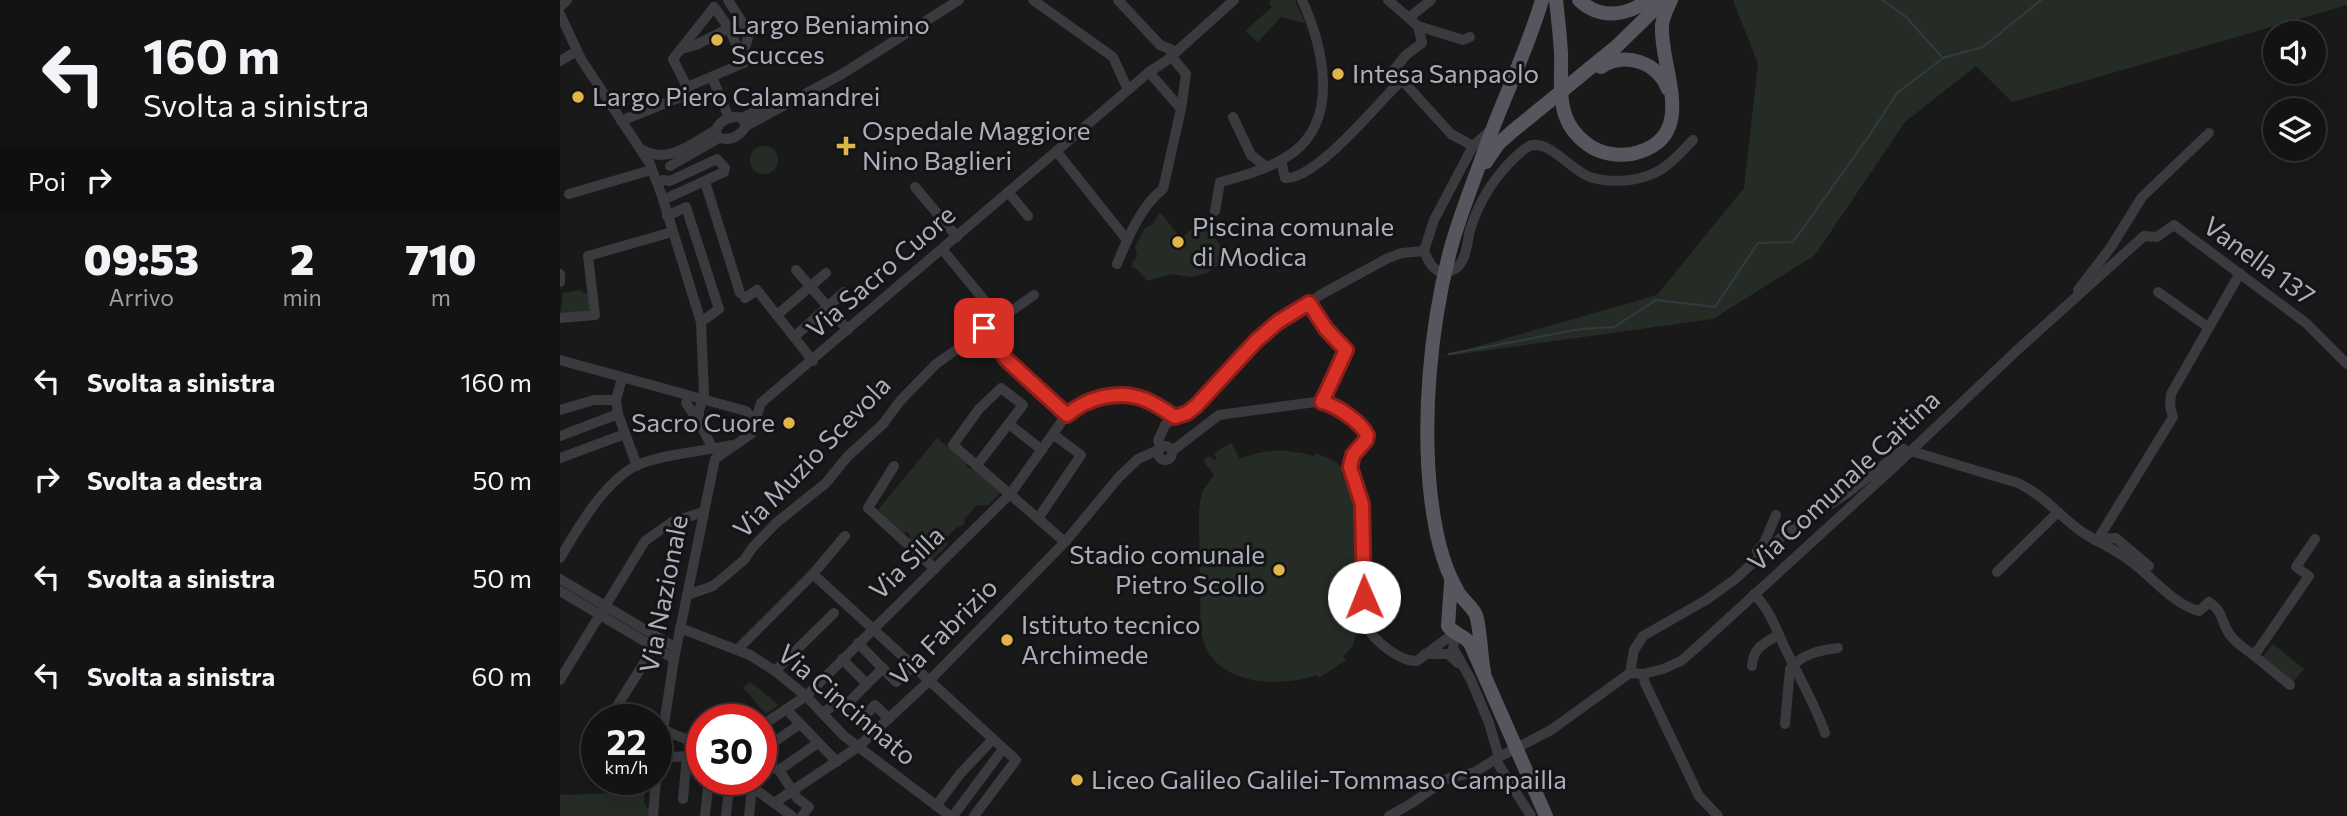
<!DOCTYPE html>
<html lang="it">
<style>
:root{--surface:#131314;--page:#1c1c1d;--text:#f1f3f6;--muted:#9d9ea0;--line:#323234}
body{margin:0;font-family:Commissioner,sans-serif;background:var(--page);color:var(--text);height:100vh;display:flex;flex-direction:column;font-size:26px;white-space:nowrap}
*{box-sizing:border-box;margin:0}
p{font-size:23px;color:var(--muted)}
.icon{flex:none;width:38px;height:38px;fill:none;stroke:currentColor;stroke-width:2;stroke-linecap:round;stroke-linejoin:round}
.map{position:relative;flex:1;overflow:hidden}
.drawer{display:flex;flex-direction:column;background:var(--surface);width:560px}
.drawer>*{flex:none}
.banner{background:#131314;color:var(--text);overflow:hidden}
.controls{position:absolute;left:1703px;top:21px;display:grid;gap:14px}
.controls a{display:grid;place-items:center;width:63px;height:63px;border-radius:50%;background:var(--surface);box-shadow:0 7px 28px #0002,0 0 0 2px var(--line);font-size:35px}
.speed{position:absolute;left:21px;top:704px;display:flex;gap:14px;font-size:35px;font-weight:700;text-align:center}
.speed>*{display:grid;place-content:center;width:91px;height:91px;border-radius:50%;background:var(--surface);box-shadow:0 7px 28px #0002,0 0 0 2px var(--line);line-height:1}
.speed small{font-size:18px;font-weight:400}
.speed .limit{border:10px solid #d22;background:#fff;color:#111}
.pin{position:absolute;display:grid;place-items:center;width:60px;height:60px;color:#fff;margin:-30px;border-radius:14px;box-shadow:0 4px 10px #0006}
.me{position:absolute;width:77px;margin:-38px;rotate:359deg;stroke-linejoin:round;filter:drop-shadow(0 0 5px #0008)}
.turn{display:flex;align-items:center;gap:24px;height:147px;padding:0 28px;font-size:32px}
.turn .icon{width:91px;height:91px;stroke-width:2.5}
.turn b{display:block;font-size:49px;line-height:60px}
.then{display:flex;align-items:center;height:66px;padding:0 28px;background:#0003;gap:14px;font-size:26px}
.eta{display:flex;justify-content:space-evenly;align-items:center;height:119px;text-align:center}
.eta b{font-size:42px;font-weight:800;line-height:49px}
ul{padding:0;list-style:none}
li{display:flex;align-items:center;gap:21px;height:98px;padding:0 28px}
li div{flex:1}
li b{display:block;font-size:26px}
li em{font-style:normal}
main{display:flex;flex:1;min-height:0}
.map>svg:first-child{display:block}
.green{fill:#252c26}
.lines{fill:none;stroke-linecap:round;stroke-linejoin:round}
.stream{stroke:#333a42;stroke-width:2}
.minor{stroke:#3a3a3f;stroke-width:10}
.major{stroke:#56575e;stroke-width:14}
.route-casing{stroke:#8d1f18;stroke-width:18}
.route{stroke:#d93025;stroke-width:12}
.poi-dot{fill:#e0b64b;stroke:#141315;stroke-width:2.5}
.labels{text-anchor:middle;stroke-width:6;stroke-linejoin:round;paint-order:stroke}
.poi-label{font-size:26px;fill:#acafb9;stroke:#141315;text-anchor:start}
.street-label{font-size:26px;fill:#acafb9;stroke:#141315}
</style>
<main>
<section class="drawer">
<div class="banner">
<div class="turn"><svg class="icon" aria-label="left" viewBox="0 0 24 24"><path d="M17 20v-9H6M10 6l-5 5 5 5"/></svg><div><b>160 m</b>Svolta a sinistra</div></div>
<div class="then">Poi<svg class="icon" aria-label="right" viewBox="0 0 24 24"><path d="M7 20v-9h11M14 6l5 5-5 5"/></svg></div>
</div>
<div class="eta">
<div><b>09:53</b><p>Arrivo</p></div>
<div><b>2</b><p>min</p></div>
<div><b>710</b><p>m</p></div>
</div>
<ul>
<li><svg class="icon" aria-label="left" viewBox="0 0 24 24"><path d="M17 20v-9H6M10 6l-5 5 5 5"/></svg><div><b>Svolta a sinistra</b></div><em>160 m</em></li>
<li><svg class="icon" aria-label="right" viewBox="0 0 24 24"><path d="M7 20v-9h11M14 6l5 5-5 5"/></svg><div><b>Svolta a destra</b></div><em>50 m</em></li>
<li><svg class="icon" aria-label="left" viewBox="0 0 24 24"><path d="M17 20v-9H6M10 6l-5 5 5 5"/></svg><div><b>Svolta a sinistra</b></div><em>50 m</em></li>
<li><svg class="icon" aria-label="left" viewBox="0 0 24 24"><path d="M17 20v-9H6M10 6l-5 5 5 5"/></svg><div><b>Svolta a sinistra</b></div><em>60 m</em></li>
</ul>
</section>
<div class="map">
<svg width="1787" height="816" viewBox="0 0 1787 816">
<rect width="100%" height="100%" fill="#19191a"/>
<g class="green">
<polygon points="711,0 735,0 745,23 721,17 698,42 685,31 712,7 709,3"/>
<polygon points="1173,0 1787,0 1787,5 1452,102 1416,66 1345,122 1255,255 1153,319 880,357 1097,295 1184,188 1198,64"/>
<circle cx="204" cy="160" r="14"/>
<polygon points="600,212 618,235 623,236 643,221 669,258 645,274 631,277 611,274 587,281 578,270 571,266 577,256 575,247 585,228 593,224"/>
<polygon points="20,290 31,296 32,304 26,314 0,315 3,293"/>
<polygon points="377,438 407,463 406,466 410,469 413,469 441,492 429,505 417,505 404,519 405,523 401,526 398,526 387,537 388,545 372,560 349,538 350,535 347,532 343,533 318,510"/>
<path d="M671,443l9,16c26,-11 48,-10 74,-3l2,-3 20,9 8,8 -3,3 8,10 8,32 2,110 -6,20 -10,12 3,3 -27,18 -2,-3c-36,12 -97,12 -113,-32 -5,-15 -3,-32 -4,-48 0,-29 -1,-57 -1,-86l3,-17 12,-17 -11,-15 7,-4 3,4 4,-1 -3,-6z"/>
<polygon points="1713,644 1744,669 1732,683 1701,659"/>
<polygon points="190,682 219,705 206,714 183,688"/>
<polygon points="85,792 84,802 86,807 89,808 88,816 0,816 0,795"/>
</g>
<g class="lines">
<g class="stream">
<polyline points="1322,0 1345,16 1382,57"/>
<polyline points="889,354 1021,329 1054,327 1096,300 1155,307 1198,243 1233,242 1311,133 1337,93 1383,58 1423,47 1481,0"/>
</g>
<g class="minor">
<polyline points="168,0 189,33 186,45 179,51"/>
<polyline points="473,0 553,57 568,90"/>
<polyline points="558,0 600,45 615,51"/>
<polyline points="0,7 7,0"/>
<polygon points="154,7 169,28 184,63 127,87 113,59"/>
<polyline points="0,14 21,59 90,164 102,196 141,322 144,393 139,411 139,422"/>
<polyline points="850,17 871,0"/>
<polyline points="858,26 903,40 910,37"/>
<polyline points="121,49 136,45 169,28"/>
<polyline points="0,61 17,51"/>
<polyline points="589,72 621,109"/>
<polyline points="152,77 169,118"/>
<polyline points="842,80 891,134 913,146"/>
<polyline points="673,117 691,155 705,166"/>
<polyline points="182,118 226,96"/>
<polyline points="61,121 118,98 127,87"/>
<polyline points="186,126 282,74 399,0"/>
<path d="M933,128l-20,18 -39,74 -10,31c4,9 9,22 21,21 22,-2 21,-26 25,-42 3,-9 7,-20 12,-29 10,-20 27,-40 44,-53 19,-14 45,23 64,29 18,6 45,5 62,-3 16,-6 29,-22 41,-34"/>
<path d="M156,133l3,5c12,3 21,-2 27,-12l-2,-4"/>
<path d="M83,150c25,15 51,-8 73,-20 4,-10 16,-15 26,-12"/>
<polyline points="497,152 567,240"/>
<path d="M721,160l4,18c31,3 94,-77 117,-98l-9,-9 13,-16 16,-12 -4,-17 -30,-26"/>
<polyline points="110,166 159,138"/>
<polyline points="145,182 180,293"/>
<polyline points="355,187 397,237"/>
<polyline points="448,192 468,216"/>
<polyline points="9,194 91,170"/>
<polyline points="103,200 164,172 165,168 157,159 110,181 103,180"/>
<path d="M655,211l5,-29c25,-6 55,-15 75,-31 45,-36 27,-107 7,-151"/>
<polyline points="107,216 126,207 159,309 141,322"/>
<polyline points="382,249 439,318"/>
<path d="M557,264c11,-26 23,-57 46,-75l18,-80 5,-35 -15,-18"/>
<polyline points="236,270 288,330"/>
<polyline points="0,274 0,282"/>
<polyline points="1518,290 1551,247 1582,197 1649,133"/>
<polyline points="1598,292 1648,327"/>
<polyline points="185,298 197,290 253,361"/>
<polyline points="749,303 766,329 786,350 762,402"/>
<polyline points="217,315 266,273"/>
<polyline points="0,318 35,315 28,256 112,232"/>
<polyline points="424,328 446,359 507,414"/>
<polyline points="234,337 284,292"/>
<polyline points="0,360 186,411 192,418 193,426"/>
<polyline points="62,378 56,400 58,414 77,466"/>
<polyline points="128,396 126,403 139,422 153,449"/>
<polyline points="0,410 34,400 56,400"/>
<polyline points="449,424 482,450"/>
<polyline points="0,436 58,414"/>
<circle cx="605" cy="453" r="7"/>
<polyline points="601,447 598,441 605,425 615,417"/>
<path d="M612,451l47,-36 96,-13 15,2 34,25 3,6 -2,5 -12,15 -3,12 12,37 3,121c9,15 34,37 52,36l37,-28"/>
<path d="M1351,451l107,32c25,12 42,33 64,49 15,10 32,17 47,28 22,15 43,44 70,51l10,-9c16,11 11,19 21,33 6,8 14,13 22,19l6,-4 51,-74 -13,-9 19,-28"/>
<polyline points="0,458 65,434"/>
<polyline points="417,465 463,405 441,388 419,409 393,445 505,542"/>
<polyline points="334,466 308,508 375,569"/>
<polyline points="479,517 521,455 494,435"/>
<polyline points="1538,539 1556,538 1589,566"/>
<polyline points="1535,540 1538,539 1613,417 1610,406 1611,394 1680,273"/>
<polyline points="1197,551 1204,543 1216,515"/>
<path d="M0,558c18,-30 46,-80 80,-94 28,-11 62,-12 91,-19"/>
<polyline points="1437,572 1498,512"/>
<polyline points="253,574 456,760 414,816"/>
<polyline points="0,579 116,648"/>
<polyline points="0,591 114,659"/>
<path d="M1194,594c17,17 23,38 33,58 13,27 28,52 38,81"/>
<polyline points="127,595 153,586 184,560 193,547 216,523 266,483 287,457 323,424 340,401 376,364 474,295"/>
<polyline points="120,628 190,655 215,671 246,696 284,736 390,816"/>
<polyline points="896,633 893,648 911,680 929,723 939,757"/>
<polyline points="298,643 336,682 353,666"/>
<polyline points="177,650 253,574 285,536"/>
<polyline points="865,654 888,654 898,663"/>
<polyline points="1692,654 1730,685"/>
<polyline points="282,659 307,684"/>
<path d="M1192,666c1,-18 12,-23 26,-31"/>
<polyline points="215,671 274,613"/>
<polyline points="1070,673 1074,650 1083,636 1146,600 1174,580 1226,533 1286,494 1344,449"/>
<polyline points="1083,674 1085,683 1139,796 1158,816"/>
<polyline points="0,680 85,541 112,522 143,512"/>
<polyline points="226,709 277,762"/>
<polyline points="263,713 279,701 284,707 323,668"/>
<polyline points="49,719 94,647"/>
<polyline points="299,722 315,705 329,719"/>
<path d="M1225,724l5,-55c11,-15 31,-19 48,-21"/>
<path d="M201,726l45,-30 205,-203 56,-79c21,-17 52,-25 79,-14 10,4 20,11 29,17l12,-4 69,-72 22,-19 17,-8 25,-19 68,-37 14,-5 22,-2"/>
<polyline points="102,730 129,740 142,749"/>
<polyline points="201,751 240,724"/>
<polyline points="201,757 208,767 219,770 237,798 249,807 242,816"/>
<polyline points="98,758 142,755"/>
<polyline points="106,758 109,732"/>
<polyline points="935,759 971,816"/>
<polyline points="219,770 258,743"/>
<polyline points="96,777 114,659 155,459 191,434 201,403 589,72 606,61 674,0"/>
<polyline points="181,779 232,816"/>
<polyline points="63,783 96,783"/>
<polyline points="123,799 127,756"/>
<polyline points="214,803 298,747 369,681 505,542 559,477 578,459 600,449"/>
<polyline points="376,806 400,774 433,739"/>
<polyline points="145,815 149,779"/>
<polyline points="93,816 96,779"/>
<polyline points="166,816 170,779"/>
<polyline points="189,816 192,787"/>
<polyline points="393,816 443,749"/>
<polyline points="829,816 852,803 886,779 915,772 939,757 991,730 1070,673 1083,674 1103,669 1121,661 1136,648 1334,467 1454,353 1584,236 1597,237 1614,225 1746,323 1787,364"/>
</g>
<g class="major">
<path d="M996,0c2,18 4,35 5,53 1,38 -7,71 32,95 13,7 32,9 46,4 60,-18 20,-86 23,-127 1,-9 5,-17 9,-25"/>
<path d="M1019,0c21,20 48,16 69,0"/>
<path d="M1041,67c24,-16 56,-5 67,22"/>
<polyline points="926,162 938,144 954,130 1057,46 1104,0"/>
<path d="M891,583l-3,43c6,8 15,9 22,17l76,173"/>
<path d="M924,672c-3,-14 -4,-47 -8,-57 -4,-9 -15,-16 -19,-25 -16,-28 -22,-61 -26,-92 -9,-77 -1,-168 18,-243 9,-36 24,-71 36,-106 18,-50 42,-98 57,-149"/>
</g>
</g>
<g class="lines">
<g class="route-casing">
<path id="route" d="M424,328l22,31 61,56c21,-18 53,-26 79,-15 10,4 20,11 29,17l12,-4 9,-7 60,-65 22,-19 31,-19 17,26 20,21 -24,52c15,4 38,19 45,33l-1,5 -13,15 -3,12 12,37 2,93"/>
</g>
<use href="#route" class="route"/>
</g>
<g class="poi-dot">
<circle cx="157" cy="40" r="7"/>
<circle cx="778" cy="74" r="7"/>
<circle cx="18" cy="97" r="7"/>
<path d="M282.5 135.5h7v7h7v7h-7v7h-7v-7h-7v-7h7z"/>
<circle cx="618" cy="242" r="7"/>
<circle cx="229" cy="423" r="7"/>
<circle cx="719" cy="570" r="7"/>
<circle cx="447" cy="640" r="7"/>
<circle cx="517" cy="780" r="7"/>
</g>
<g class="labels">
<g class="poi-label">
<text x="171" y="34">Largo Beniamino<tspan x="171" dy="30">Scucces</tspan></text>
<text x="792" y="83">Intesa Sanpaolo</text>
<text x="32" y="106">Largo Piero Calamandrei</text>
<text x="302" y="140">Ospedale Maggiore<tspan x="302" dy="30">Nino Baglieri</tspan></text>
<text x="632" y="236">Piscina comunale<tspan x="632" dy="30">di Modica</tspan></text>
<text x="215" y="432" text-anchor="end">Sacro Cuore</text>
<text x="705" y="564" text-anchor="end">Stadio comunale<tspan x="705" dy="30">Pietro Scollo</tspan></text>
<text x="461" y="634">Istituto tecnico<tspan x="461" dy="30">Archimede</tspan></text>
<text x="531" y="789">Liceo Galileo Galilei-Tommaso Campailla</text>
</g>
<g class="street-label">
<text transform="translate(1699 261) rotate(36)" y="9">Vanella 137</text>
<text transform="translate(321 272) rotate(-41)" y="9">Via Sacro Cuore</text>
<text transform="translate(252 457) rotate(-46)" y="9">Via Muzio Scevola</text>
<text transform="translate(1284 481) rotate(-43)" y="9">Via Comunale Caitina</text>
<text transform="translate(347 563) rotate(-44)" y="9">Via Silla</text>
<text transform="translate(104 594) rotate(-79)" y="9">Via Nazionale</text>
<text transform="translate(384 632) rotate(-45)" y="9">Via Fabrizio</text>
<text transform="translate(287 705) rotate(40)" y="9">Via Cincinnato</text>
</g>
</g>
</svg>
<div class="controls">
<a><svg class="icon" aria-label="sound" viewBox="0 0 24 24"><path d="M4 9h4l5-4v14l-5-4H4zM17 9q2 3 0 6"/></svg></a>
<a><svg class="icon" aria-label="layers" viewBox="0 0 24 24"><path d="M12 4l9 5-9 5-9-5zM3 14l9 5 9-5"/></svg></a>
</div>
<div class="speed"><div>22<small>km/h</small></div><div class="limit">30</div></div>
<div class="pin" style="left:424px;top:328px;background:#d93025"><svg class="icon" aria-label="arrive" viewBox="0 0 24 24"><path d="M6 21V4h12l-3 4 3 4H6"/></svg></div>
<svg class="me" style="left:804px;top:597px" viewBox="-20 -20 40 40"><circle r="19" fill="#fff"/><path d="M0-13L10 11 0 6-10 11z" fill="#d93025"/></svg>
</div>
</main>
